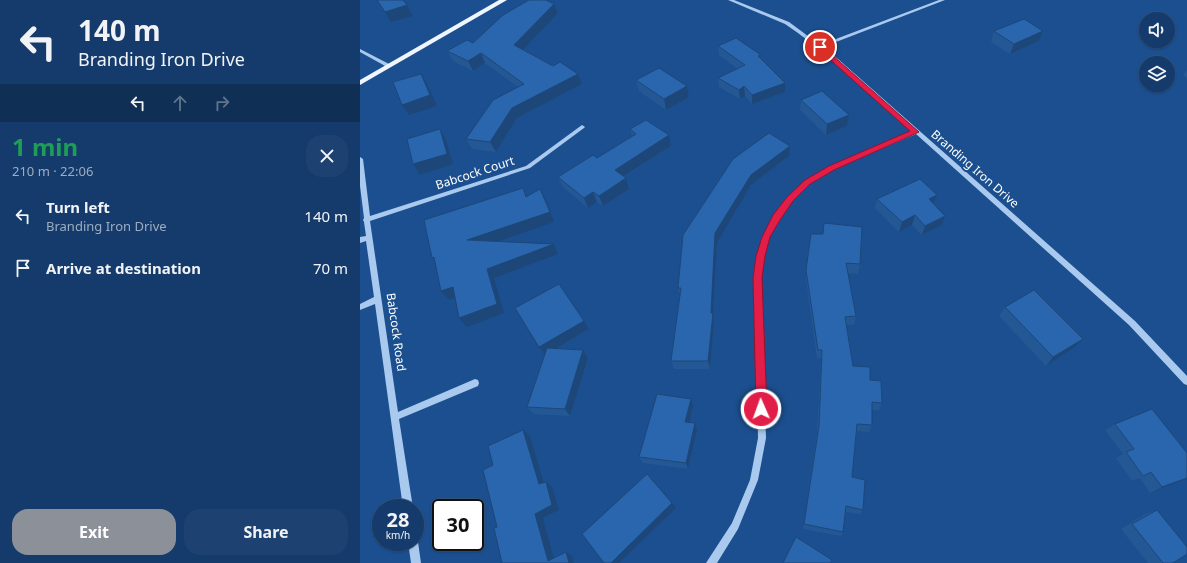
<!DOCTYPE html>
<meta charset="utf-8">
<style>
:root{--surface:#143b6b;--page:#1d4271;--text:#f1f3f6;--muted:#9dadc1;--line:#33557e;--accent:#8c9099}
body{margin:0;font-family:"Noto Sans",sans-serif;background:var(--page);color:var(--text);height:100vh;display:flex;flex-direction:column;font-size:15px;white-space:nowrap}
*{box-sizing:border-box;margin:0}
p{font-size:13px;color:var(--muted)}
.icon{flex:none;width:22px;height:22px;fill:none;stroke:currentColor;stroke-width:2;stroke-linecap:round;stroke-linejoin:round}
.map{position:relative;flex:1;overflow:hidden}
.side{display:flex;flex-direction:column;background:var(--surface);width:360px}
.side>*{flex:none}
.top-card{background:#143b6b;color:var(--text);overflow:hidden}
.controls{position:absolute;left:779px;top:12px;display:grid;gap:8px}
.controls a{display:grid;place-items:center;width:36px;height:36px;border-radius:50%;background:var(--surface);box-shadow:0 1px 3px #0004,0 0 0 1px var(--line);font-size:20px}
.speed{position:absolute;left:12px;top:499px;display:flex;gap:8px;font-size:20px;font-weight:700;text-align:center}
.speed>*{display:grid;place-content:center;width:52px;height:52px;border-radius:50%;background:var(--surface);box-shadow:0 1px 3px #0004,0 0 0 1px var(--line);line-height:1}
.speed small{font-size:10px;font-weight:400}
.speed .limit{border:2px solid #111;border-radius:6px;background:#fff;color:#111}
.pin{position:absolute;display:grid;place-items:center;width:34px;height:34px;color:#fff;margin:-17px;border:2px solid #fff;border-radius:50%;box-shadow:0 1px 4px #0007}
.me{position:absolute;width:44px;margin:-22px;rotate:358deg;stroke-linejoin:round;filter:drop-shadow(0 0 3px #0008)}
.turn{display:flex;align-items:center;gap:14px;height:84px;padding:0 12px;font-size:18px}
.turn .icon{width:52px;height:52px;stroke-width:2.5}
.turn b{display:block;font-size:28px;line-height:34px}
.lanes{display:flex;align-items:center;height:38px;padding:0 12px;background:#0003;justify-content:center;gap:20px;direction:ltr}
.lanes .off{opacity:.35}
.round{display:grid;place-items:center;flex:none;width:42px;height:42px;border-radius:16px;background:var(--page)}
.summary{display:flex;align-items:center;justify-content:space-between;height:68px;padding:0 12px}
h1{font-size:24px;font-weight:700;line-height:30px;color:#1e9e55}
.button{display:flex;gap:8px;margin-top:auto;padding:8px 12px}
.button a{flex:1;height:46px;border-radius:16px;background:var(--accent);color:#fff;font-size:16px;font-weight:700;line-height:46px;text-align:center}
.button a+a{background:var(--page);color:var(--text)}
ul{padding:0;list-style:none}
li{display:flex;align-items:center;gap:12px;height:52px;padding:0 12px}
li div{flex:1}
li b{display:block;font-size:15px}
li em{font-style:normal}
main{display:flex;flex:1;min-height:0}
.map>svg:first-child{display:block}
.lines{fill:none;stroke-linecap:round;stroke-linejoin:round}
.minor{fill:#a9c9ee;fill-rule:evenodd}
.major{fill:#f0f6ff;fill-rule:evenodd}
.wall{fill:#245895}
.shaded-wall{fill:#1d4779}
.building{fill:#2a66ad;stroke:#1d4779}
.route{fill:#e11d48;stroke:#92132f}
.labels{text-anchor:middle;stroke-width:4;stroke-linejoin:round;paint-order:stroke}
.street-label{font-size:12px;fill:#fff;stroke:#1b4f8f}
</style>
<main>
<section class="side">
<div class="top-card">
<div class="turn"><svg class="icon" aria-label="left" viewBox="0 0 24 24"><path d="M17 20v-9H6M10 6l-5 5 5 5"/></svg><div><b>140 m</b>Branding Iron Drive</div></div>
<div class="lanes"><svg class="icon" aria-label="left" viewBox="0 0 24 24"><path d="M17 20v-9H6M10 6l-5 5 5 5"/></svg><svg class="icon off" aria-label="ahead" viewBox="0 0 24 24"><path d="M12 20V5M6 11l6-6 6 6"/></svg><svg class="icon off" aria-label="right" viewBox="0 0 24 24"><path d="M7 20v-9h11M14 6l5 5-5 5"/></svg></div>
</div>
<div class="summary"><div><h1>1 min</h1><p>210 m · 22:06</p></div><a class="round"><svg class="icon" aria-label="close" viewBox="0 0 24 24"><path d="M6 6l12 12M18 6L6 18"/></svg></a></div>
<ul>
<li><svg class="icon" aria-label="left" viewBox="0 0 24 24"><path d="M17 20v-9H6M10 6l-5 5 5 5"/></svg><div><b>Turn left</b><p>Branding Iron Drive</p></div><em>140 m</em></li>
<li><svg class="icon" aria-label="arrive" viewBox="0 0 24 24"><path d="M6 21V4h12l-3 4 3 4H6"/></svg><div><b>Arrive at destination</b></div><em>70 m</em></li>
</ul>
<div class="button"><a>Exit</a><a>Share</a></div>
</section>
<div class="map">
<svg width="827" height="563" viewBox="0 0 827 563">
<rect width="100%" height="100%" fill="#1b4f8f"/>
<g class="lines">
<g class="minor">
<polygon points="368,0 374,0 429,22 460,45 579,0 585,0 463,47 478,59 775,321 827,376 827,385 824,384 769,325 556,134 474,169 450,184 432,201 418,219 409,237 403,257 400,278 406,438 398,480 378,529 357,563 346,563 372,523 390,480 398,438 394,278 397,257 403,237 413,218 428,197 446,180 470,167 553,131 474,61 438,33 425,24"/>
<polygon points="0,49 31,65 32,66 27,67 0,52"/>
<polygon points="222,125 225,127 224,128 170,168 10,221 38,412 115,379 118,380 119,383 118,386 39,419 53,508 43,508 15,304 0,310 0,304 14,297 6,241 0,243 0,237 6,236 4,222 3,220 4,218 0,186 0,157 3,159 10,216 166,166"/>
<polygon points="55,538 58,542 61,563 51,563 48,542 55,542"/>
</g>
<polygon class="major" points="139,0 147,0 0,85 0,80"/>
</g>
<g class="wall">
<polygon points="194,4 198,13 163,49 193,66 218,74 222,84 157,118 136,152 112,149 106,139 158,87 125,63 113,71 93,61 87,51 113,43"/>
<polygon points="634,31 683,31 679,41 650,54 631,42"/>
<polygon points="358,46 401,59 425,92 392,104 385,96 380,99 359,87 358,78 378,69 359,55"/>
<polygon points="827,70 827,78 823,75"/>
<polygon points="276,80 327,86 329,97 306,110 279,91"/>
<polygon points="441,100 489,115 487,126 466,135 440,110"/>
<polygon points="270,129 311,146 264,177 266,178 269,189 243,206 237,202 228,208 203,187 198,177 237,158 272,136"/>
<polygon points="430,146 429,156 391,185 357,243 353,315 354,322 350,369 314,369 311,361 320,294 318,288 323,235"/>
<polygon points="577,195 574,204 585,216 582,225 562,235 552,225 539,232 515,208 517,199"/>
<polygon points="463,234 500,264 498,274 488,273 496,316 494,325 486,325 493,366 510,380 522,403 519,410 512,410 512,425 509,432 497,431 492,477 503,510 500,514 486,512 483,532 481,536 443,529 457,432 461,358 457,358 446,279 446,270"/>
<polygon points="645,307 723,339 715,347 686,366 639,316"/>
<polygon points="229,329 197,348 223,350 228,358 210,416 174,414 167,407 185,355 179,347"/>
<polygon points="333,406 329,423 337,430 328,469 283,463 279,457"/>
<polygon points="755,424 827,478 790,493 780,478 772,481 756,458 763,454 745,430"/>
<polygon points="797,510 813,563 788,563 761,529 785,514"/>
</g>
<g class="shaded-wall">
<polygon points="194,4 198,13 158,55 154,45"/>
<polygon points="47,5 53,16 31,22 25,12"/>
<polygon points="683,31 679,41 650,54 654,44"/>
<polygon points="121,53 125,63 113,71 108,61"/>
<polygon points="61,74 67,84 77,106 49,115 42,105"/>
<polygon points="218,74 222,84 157,118 136,152 130,142 152,108"/>
<polygon points="425,83 425,92 392,104 392,95"/>
<polygon points="327,86 329,97 306,110 304,99"/>
<polygon points="384,86 385,96 380,99 379,90"/>
<polygon points="489,115 487,126 466,135 467,124"/>
<polygon points="80,129 86,140 93,164 60,175 53,164"/>
<polygon points="309,135 311,146 258,180 255,170"/>
<polygon points="430,146 429,156 391,185 357,243 353,315 354,322 350,369 348,361 355,233 391,175"/>
<polygon points="266,178 269,189 243,206 239,196"/>
<polygon points="180,189 185,199 194,222 114,250 107,240"/>
<polygon points="233,192 237,202 228,208 224,198"/>
<polygon points="577,195 573,205 569,199"/>
<polygon points="555,215 552,225 539,232 542,222"/>
<polygon points="585,216 582,225 562,235 565,226"/>
<polygon points="194,244 198,254 134,278 144,313 107,327 99,318 127,269"/>
<polygon points="93,287 100,295 89,300 81,291"/>
<polygon points="224,321 229,329 185,355 179,347"/>
<polygon points="723,339 715,347 686,366 693,357"/>
<polygon points="223,350 228,358 210,416 205,409"/>
<polygon points="331,399 333,406 328,429 325,422"/>
<polygon points="335,423 337,430 328,469 326,463"/>
<polygon points="163,430 170,436 186,490 179,484"/>
<polygon points="827,478 790,493 802,487"/>
<polygon points="186,482 192,487 199,510 183,518 195,563 188,561 175,514"/>
<polygon points="312,503 316,508 259,563 251,563"/>
<polygon points="206,552 212,556 214,563 209,563"/>
</g>
<g class="building">
<polygon points="17,0 43,0 47,5 25,12"/>
<polygon points="169,0 186,0 194,4 154,45 193,66 200,62 218,74 152,108 130,142 106,139 133,100 164,84 121,53 108,61 87,51 107,40 113,43 143,15"/>
<polygon points="664,19 683,31 654,44 634,31"/>
<polygon points="376,38 401,55 398,56 425,83 392,95 384,86 379,90 358,78 385,65 358,46"/>
<polygon points="299,68 327,86 304,99 276,80"/>
<polygon points="61,74 70,95 42,105 33,82"/>
<polygon points="462,91 489,115 467,124 441,100"/>
<polygon points="286,120 309,135 255,170 266,178 239,196 233,192 224,198 198,177 233,155 237,158 276,134 270,129"/>
<polygon points="80,129 87,154 53,164 47,139"/>
<polygon points="409,133 430,146 391,175 355,233 351,313 353,313 348,361 311,361 321,288 318,288 323,235 373,159"/>
<polygon points="560,179 577,195 569,199 585,216 565,226 555,215 542,222 517,199"/>
<polygon points="163,188 166,197 180,189 190,212 107,240 194,244 127,269 137,304 99,318 93,287 81,291 74,257 72,258 64,220"/>
<polygon points="464,223 502,227 500,264 486,263 496,316 485,317 493,366 510,367 510,380 521,381 522,403 512,402 512,425 497,424 492,477 505,480 503,510 486,506 483,532 444,524 459,426 462,350 458,350 446,270 451,234 463,234"/>
<polygon points="199,284 224,321 179,347 155,308"/>
<polygon points="674,290 723,339 693,357 645,307"/>
<polygon points="187,348 223,350 205,409 167,407"/>
<polygon points="297,394 331,399 325,422 335,423 326,463 279,457"/>
<polygon points="792,409 827,453 827,478 802,487 791,472 783,476 766,452 774,449 755,424"/>
<polygon points="163,430 179,484 186,482 192,505 175,514 188,561 206,552 209,563 142,563 134,528 137,527 123,470 133,465 128,446"/>
<polygon points="287,474 312,503 251,563 244,563 222,534"/>
<polygon points="797,510 827,547 827,554 813,563 803,563 772,524"/>
<polygon points="436,537 472,560 470,563 423,563"/>
</g>
<polygon class="route" points="457,46 462,46 559,132 474,170 450,184 433,201 420,220 410,237 405,256 402,278 407,409 405,413 401,414 398,413 396,409 393,278 396,256 402,237 413,215 427,197 445,180 469,166 550,131 457,48"/>
<g class="labels">
<g class="street-label">
<text transform="translate(615 169) rotate(41)" y="4">Branding Iron Drive</text>
<text transform="translate(115 173) rotate(-18)" y="4">Babcock Court</text>
<text transform="translate(36 332) rotate(82)" y="4">Babcock Road</text>
</g>
</g>
</svg>
<div class="controls">
<a><svg class="icon" aria-label="sound" viewBox="0 0 24 24"><path d="M4 9h4l5-4v14l-5-4H4zM17 9q2 3 0 6"/></svg></a>
<a><svg class="icon" aria-label="layers" viewBox="0 0 24 24"><path d="M12 4l9 5-9 5-9-5zM3 14l9 5 9-5"/></svg></a>
</div>
<div class="speed"><div>28<small>km/h</small></div><div class="limit">30</div></div>
<div class="pin" style="left:460px;top:47px;background:#d93025"><svg class="icon" aria-label="arrive" viewBox="0 0 24 24"><path d="M6 21V4h12l-3 4 3 4H6"/></svg></div>
<svg class="me" style="left:401px;top:409px" viewBox="-20 -20 40 40"><circle r="17" fill="#e11d48" stroke="#fff" stroke-width="3"/><path d="M0-11L8 9 0 5-8 9z" fill="#fff"/></svg>
</div>
</main>
